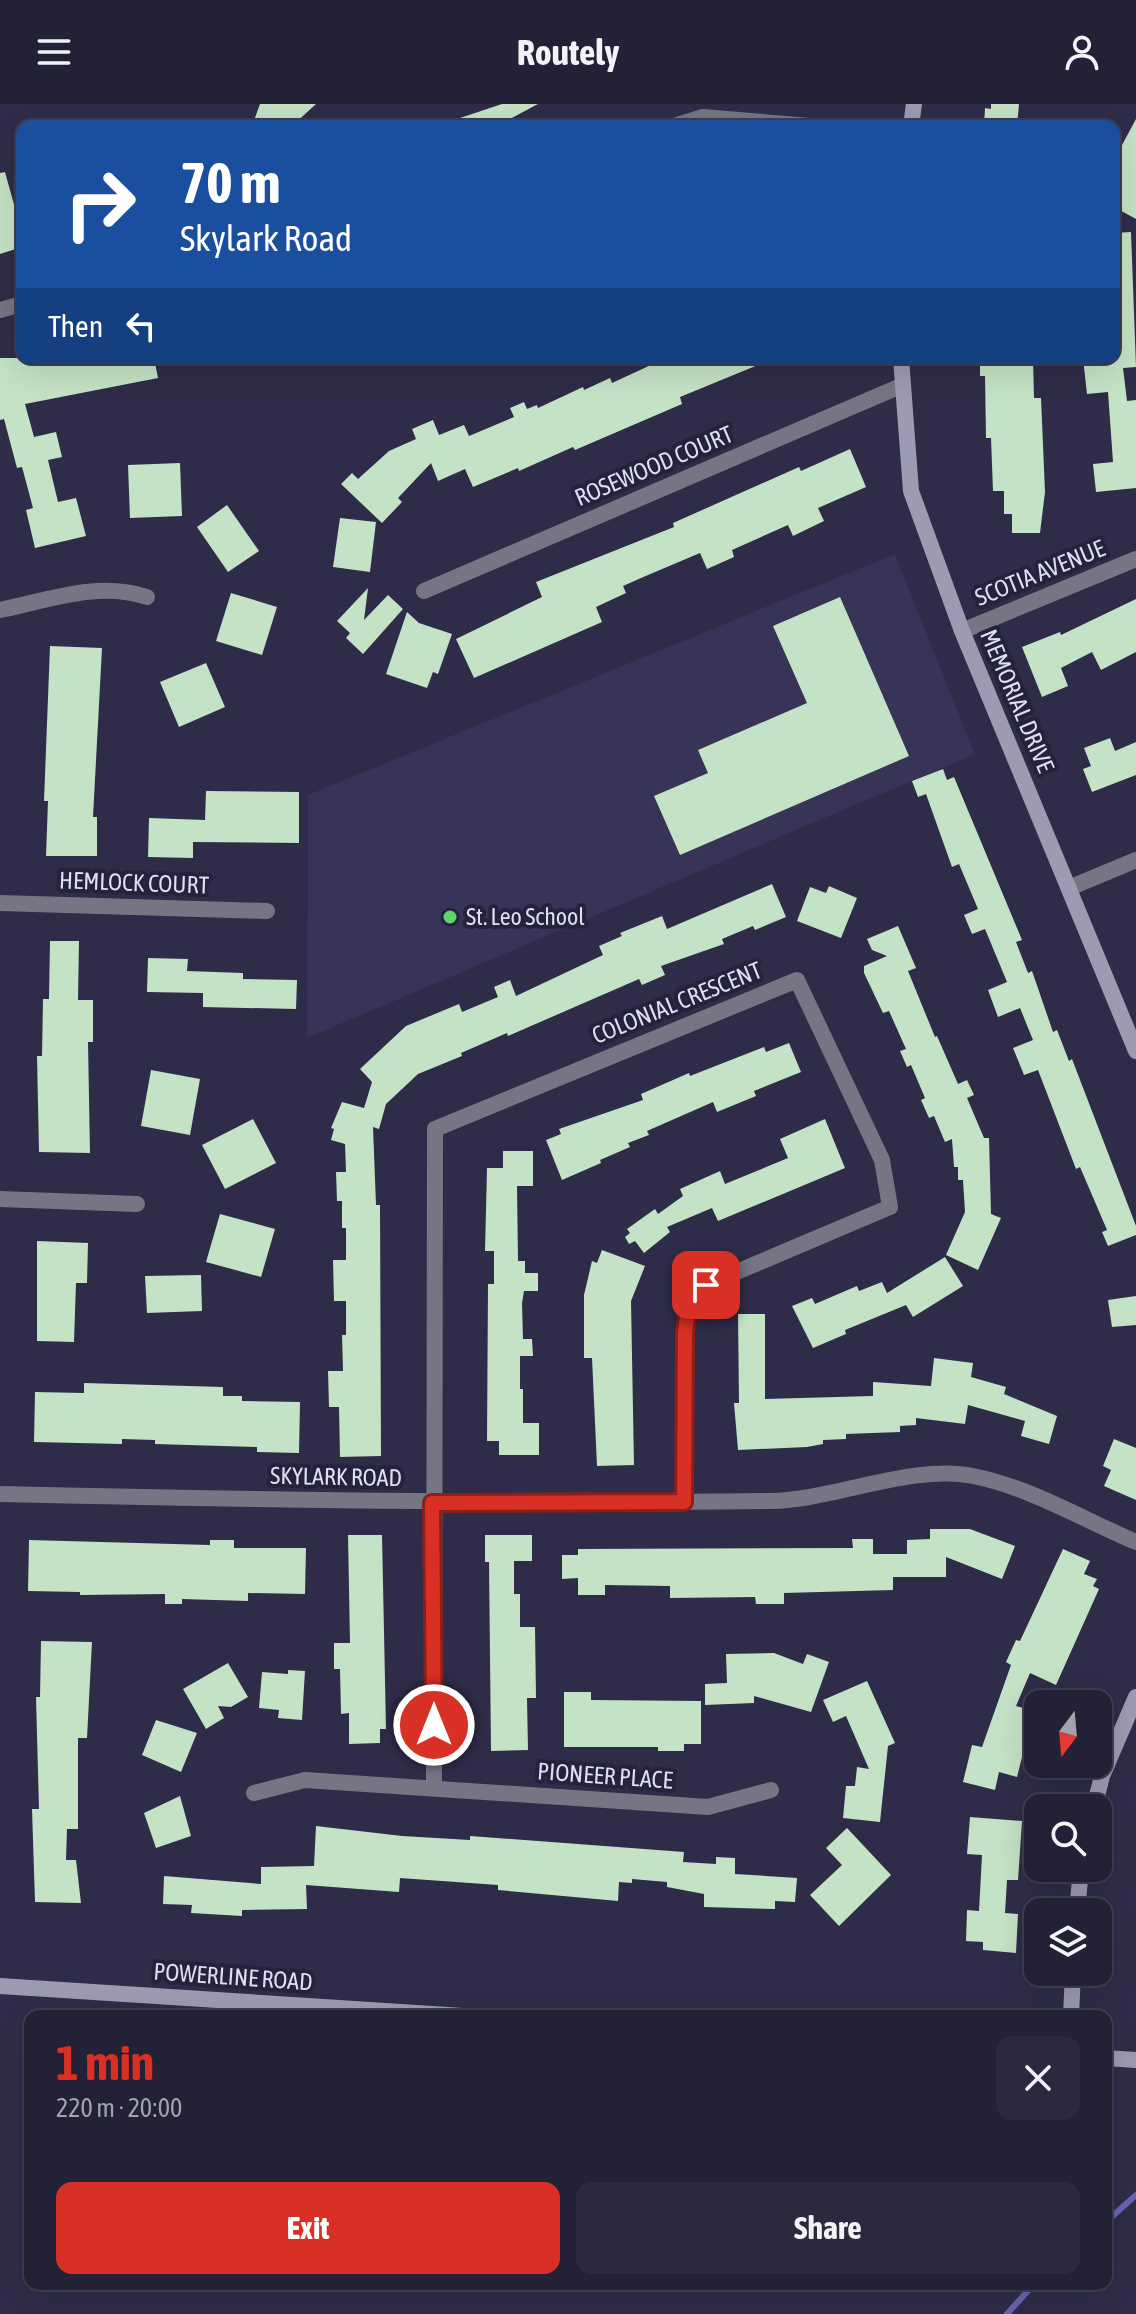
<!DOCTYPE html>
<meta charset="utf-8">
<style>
:root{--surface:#222136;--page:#2a293e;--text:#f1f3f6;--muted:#a2a3ad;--line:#3f3e51;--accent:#d93025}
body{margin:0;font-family:"Asap Condensed",sans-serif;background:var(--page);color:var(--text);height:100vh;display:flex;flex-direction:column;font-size:30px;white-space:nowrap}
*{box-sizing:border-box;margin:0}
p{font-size:26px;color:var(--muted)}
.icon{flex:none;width:44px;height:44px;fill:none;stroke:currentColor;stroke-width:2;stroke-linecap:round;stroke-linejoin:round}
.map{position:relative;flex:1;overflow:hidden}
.drawer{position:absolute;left:24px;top:1906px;width:1088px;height:280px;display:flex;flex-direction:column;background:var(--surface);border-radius:16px;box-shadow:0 8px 32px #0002,0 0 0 2px var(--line)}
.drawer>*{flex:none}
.guide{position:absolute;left:16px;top:16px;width:1104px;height:244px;border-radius:16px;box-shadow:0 8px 32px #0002,0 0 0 2px var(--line);background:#1a4fa0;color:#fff;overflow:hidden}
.needle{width:52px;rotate:196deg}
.controls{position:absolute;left:1024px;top:1586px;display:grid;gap:16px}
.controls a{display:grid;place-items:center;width:88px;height:88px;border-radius:16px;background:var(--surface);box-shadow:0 8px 32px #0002,0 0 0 2px var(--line);font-size:40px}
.pin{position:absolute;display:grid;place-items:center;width:68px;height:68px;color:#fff;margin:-34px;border-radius:16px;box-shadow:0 4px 12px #0006}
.me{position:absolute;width:88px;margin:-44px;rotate:0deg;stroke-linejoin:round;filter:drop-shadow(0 0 6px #0008)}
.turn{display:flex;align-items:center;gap:28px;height:168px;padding:0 32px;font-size:36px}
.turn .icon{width:104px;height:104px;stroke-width:2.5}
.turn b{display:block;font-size:56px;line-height:68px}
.then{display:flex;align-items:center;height:76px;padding:0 32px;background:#0003;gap:16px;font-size:30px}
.round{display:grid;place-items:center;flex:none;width:84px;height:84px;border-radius:16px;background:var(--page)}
.summary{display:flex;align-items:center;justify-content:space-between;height:136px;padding:0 32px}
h1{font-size:48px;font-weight:700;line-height:60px;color:var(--accent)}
.action{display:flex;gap:16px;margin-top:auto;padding:16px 32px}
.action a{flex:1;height:92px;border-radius:16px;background:var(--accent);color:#fff;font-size:32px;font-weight:700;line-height:92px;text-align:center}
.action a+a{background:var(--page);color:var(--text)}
header{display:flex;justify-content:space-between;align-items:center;height:104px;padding:0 32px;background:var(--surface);font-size:36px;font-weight:700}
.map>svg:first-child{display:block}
.built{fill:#373457}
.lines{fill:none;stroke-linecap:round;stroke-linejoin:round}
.stream{stroke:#6b61b3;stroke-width:6}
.building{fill:#c4e2c5}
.street{stroke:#757583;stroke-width:16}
.secondary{stroke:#9c9bb2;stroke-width:16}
.route-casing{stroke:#8d1f18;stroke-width:20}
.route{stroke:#d93025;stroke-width:14}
.poi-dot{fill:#5dd56c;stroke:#25223d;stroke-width:3}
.labels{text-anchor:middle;stroke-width:8;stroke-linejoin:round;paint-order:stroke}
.street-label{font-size:24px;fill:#dfdff1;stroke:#25223d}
.poi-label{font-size:24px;fill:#dfdff1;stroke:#25223d;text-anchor:start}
</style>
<header><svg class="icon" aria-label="menu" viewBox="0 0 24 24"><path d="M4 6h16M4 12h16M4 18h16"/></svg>Routely<svg class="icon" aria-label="person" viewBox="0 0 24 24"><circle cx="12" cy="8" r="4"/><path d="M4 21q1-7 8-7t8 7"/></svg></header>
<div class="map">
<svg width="1136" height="2210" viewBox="0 0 1136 2210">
<rect width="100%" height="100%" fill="#2e2c48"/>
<polygon class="built" points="895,450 975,650 307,934 308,691"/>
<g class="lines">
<g class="stream">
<polyline points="1106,2118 1136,2091"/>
<polyline points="1007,2210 1034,2180"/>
</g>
</g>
<g class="building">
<polygon points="260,0 316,0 292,22 252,22"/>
<polygon points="502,0 538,0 506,17 507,22 446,22 445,19"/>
<polygon points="991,0 1019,0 1017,22 984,22 985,4 991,5"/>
<polygon points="1136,15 1136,115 1114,103 1114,56"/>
<polygon points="5,68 18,115 22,114 22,143 0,150 0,69"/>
<polygon points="1131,128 1136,263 1123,264 1127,297 1136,296 1136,384 1096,388 1093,360 1113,358 1108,288 1087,290 1083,254 1114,254 1114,129"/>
<polygon points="0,254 154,254 158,274 25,300 34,333 56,328 62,353 48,356 58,398 76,394 86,432 35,444 26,406 33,404 22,363 17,364 4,315 0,316"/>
<polygon points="666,254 770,256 680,293 682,300 575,346 573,343 519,367 518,364 473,383 465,365 438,377 431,359 398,394 402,398 382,419 341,380 352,369 358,375 389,347 416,335 412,325 433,316 439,331 464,321 469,332 514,313 510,304 524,298 527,305 537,301 538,304 583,283 584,286 610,274 612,279"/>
<polygon points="980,254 1033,254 1034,294 1041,294 1045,388 1040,429 1012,429 1012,410 1004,410 1004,387 993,387 991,334 986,334 985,272 980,272"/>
<polygon points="850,345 866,383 818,404 824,417 793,432 788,421 732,446 734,453 707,465 700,449 641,474 623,482 626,489 596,503 602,518 474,574 456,535 542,493 536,478 674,423 673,419 799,363 801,367"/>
<polygon points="180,359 182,412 130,414 128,361"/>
<polygon points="227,401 259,447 228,468 197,423"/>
<polygon points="340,414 376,418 370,468 333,463"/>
<polygon points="368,484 364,516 388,491 403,505 363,550 346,534 350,529 337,517"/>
<polygon points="231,489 277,503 262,551 216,537"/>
<polygon points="840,493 909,652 680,751 654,692 708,669 698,646 807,599 773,522"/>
<polygon points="1136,495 1136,548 1101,566 1092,548 1061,564 1068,582 1042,593 1022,543 1060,528 1061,531"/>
<polygon points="407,508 419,519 452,530 438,570 433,568 427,584 386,570"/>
<polygon points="50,542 102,544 93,713 97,713 97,752 46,752 48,697 44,697"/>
<polygon points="206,559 225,603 179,623 160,578"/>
<polygon points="1110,634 1115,647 1136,638 1136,671 1092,688 1083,665 1091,662 1084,644"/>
<polygon points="943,665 947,676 954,673 1022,836 1016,838 1028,869 1032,867 1053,928 1057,926 1069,957 1072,955 1136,1122 1136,1131 1108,1142 1102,1128 1107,1126 1080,1063 1076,1065 1038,966 1024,971 1013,944 1033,936 1020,904 998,913 988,886 1007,878 985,825 972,830 964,811 978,805 959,760 952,763 926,690 918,693 912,677"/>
<polygon points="206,687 299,688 299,739 193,738 193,754 148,753 149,714 205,716"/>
<polygon points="772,780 786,813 755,826 753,822 722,835 724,840 661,862 665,871 642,881 639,875 508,932 507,929 461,949 462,952 418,970 386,1000 379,1025 373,1023 376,1101 380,1101 381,1352 340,1353 339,1303 329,1303 328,1267 343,1267 342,1231 346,1231 346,1197 334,1197 333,1156 346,1156 346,1124 342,1124 342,1097 337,1097 336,1068 346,1068 345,1040 331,1036 334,1025 331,1024 342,998 364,1004 372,978 360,965 406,922 459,900 462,908 498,893 494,883 510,876 516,892 603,851 599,842 622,832 620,829 662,812 667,825"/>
<polygon points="829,782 857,794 841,834 797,817 810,783 826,789"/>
<polygon points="898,822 916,864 908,867 935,933 937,932 958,980 967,976 974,991 967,994 984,1034 989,1034 991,1110 1001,1114 978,1166 946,1151 965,1108 963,1076 958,1076 958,1063 954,1063 952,1035 945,1038 934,1012 929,1014 921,996 925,994 911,961 907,963 900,947 906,945 889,907 883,909 864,869 864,862 887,852 872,846 867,835"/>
<polygon points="50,837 79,837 78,896 93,896 93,938 88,938 90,1049 39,1048 37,952 42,952 43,895 49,895"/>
<polygon points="148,854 188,855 187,867 243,869 243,875 297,876 296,905 203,903 203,889 147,888"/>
<polygon points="789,939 801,968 754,987 756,992 717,1008 713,998 647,1027 649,1031 628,1039 630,1043 600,1056 601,1059 562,1076 546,1036 561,1030 559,1025 643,996 641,990 689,969 690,972 764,943 766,948"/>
<polygon points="151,966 200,975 190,1031 141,1022"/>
<polygon points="253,1015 276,1059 225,1085 202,1041"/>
<polygon points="825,1015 845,1064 718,1117 712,1104 667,1123 670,1128 644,1149 635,1137 629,1140 625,1133 630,1129 627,1125 655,1105 658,1110 683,1092 680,1085 720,1067 725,1080 788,1054 780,1035"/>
<polygon points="503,1047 533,1047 533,1082 517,1082 518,1157 525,1157 525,1169 538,1169 538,1187 524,1187 522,1199 523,1235 532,1235 533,1252 520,1252 520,1285 523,1285 523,1319 539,1319 539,1351 499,1351 499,1337 487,1337 488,1180 494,1180 494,1147 485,1147 487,1064 503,1064"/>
<polygon points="220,1110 275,1125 261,1173 206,1158"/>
<polygon points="37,1137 88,1139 87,1179 76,1179 74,1238 37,1237"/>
<polygon points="602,1146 645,1162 631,1197 634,1361 597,1362 592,1254 584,1254 584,1191 592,1157 597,1159"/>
<polygon points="945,1153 963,1182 913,1213 906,1201 845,1226 846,1230 813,1244 792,1202 812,1194 815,1200 857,1182 859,1187 882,1178 887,1189"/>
<polygon points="201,1171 202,1207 147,1209 145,1172"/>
<polygon points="1136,1192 1136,1221 1112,1223 1108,1196"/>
<polygon points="738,1210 765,1210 765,1295 873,1292 873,1278 931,1282 934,1254 973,1259 971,1273 1006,1283 1004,1290 1057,1312 1049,1340 1021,1332 1025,1317 968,1301 965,1320 916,1314 916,1321 900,1322 900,1328 846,1330 846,1335 823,1336 823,1340 807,1343 738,1346 734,1299 739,1299"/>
<polygon points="84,1279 223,1283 223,1292 242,1292 242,1297 300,1298 299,1349 257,1348 257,1343 155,1340 155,1336 122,1335 122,1340 34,1338 35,1288 84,1289"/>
<polygon points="1114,1335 1136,1344 1136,1396 1104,1382 1111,1366 1103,1362"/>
<polygon points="930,1425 970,1425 1015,1442 1002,1475 946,1453 946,1473 893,1473 893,1486 784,1489 784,1500 756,1500 755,1493 670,1494 670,1482 605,1481 605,1491 578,1491 578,1474 562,1475 562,1451 578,1451 578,1445 853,1444 852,1435 873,1435 873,1450 907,1450 907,1436 930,1435"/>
<polygon points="348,1431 382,1431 386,1625 380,1625 380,1639 349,1640 349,1609 341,1610 340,1565 334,1565 334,1539 350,1539"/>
<polygon points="485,1431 532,1431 532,1457 514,1457 514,1490 520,1490 520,1523 535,1523 536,1594 527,1594 528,1646 491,1647 489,1458 485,1458"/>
<polygon points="29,1436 210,1441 210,1436 234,1436 234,1444 306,1444 305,1490 248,1489 248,1497 182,1495 182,1500 165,1500 165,1490 80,1491 80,1488 28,1487"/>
<polygon points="1063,1445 1090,1457 1084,1470 1097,1475 1093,1482 1099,1485 1056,1581 1030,1569 1016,1602 1030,1606 1024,1623 1038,1628 1031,1648 1024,1645 1017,1673 999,1668 995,1686 963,1678 972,1641 982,1643 1011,1561 1006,1558 1016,1536 1020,1537"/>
<polygon points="41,1537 92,1538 87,1634 78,1634 78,1725 67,1725 66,1756 76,1756 81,1799 35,1798 32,1705 39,1705 36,1593 40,1593"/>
<polygon points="774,1549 803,1560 807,1550 829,1558 811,1608 754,1592 754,1599 705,1601 705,1580 727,1579 726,1550"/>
<polygon points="228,1559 248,1593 231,1603 218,1602 224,1614 206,1625 183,1585"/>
<polygon points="288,1566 305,1567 302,1616 278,1614 279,1606 259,1604 262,1568 288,1570"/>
<polygon points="867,1577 895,1639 888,1642 880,1718 843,1714 846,1682 855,1682 857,1663 869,1665 846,1612 833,1618 823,1596"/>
<polygon points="564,1588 591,1588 591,1596 701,1597 701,1640 684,1640 684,1647 658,1647 658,1643 564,1643"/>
<polygon points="156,1616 197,1629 181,1668 142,1651"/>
<polygon points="180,1692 191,1732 156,1744 144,1709"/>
<polygon points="970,1713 1022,1717 1018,1776 1007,1776 1005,1809 1018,1810 1016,1849 983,1846 983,1838 966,1837 967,1806 979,1807 982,1751 967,1750"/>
<polygon points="316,1722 402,1732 470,1736 470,1732 684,1748 683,1758 716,1760 716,1753 735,1754 735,1770 797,1774 795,1798 775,1797 775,1805 704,1803 704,1790 667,1783 667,1778 632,1775 632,1779 619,1778 618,1797 498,1786 498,1781 400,1774 399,1788 306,1781 307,1805 242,1806 242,1812 191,1809 192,1801 163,1800 164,1772 261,1780 261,1763 314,1762"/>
<polygon points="847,1724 891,1771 839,1822 810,1791 842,1761 826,1744"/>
</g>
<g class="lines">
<g class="street">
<polyline points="674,22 703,13 810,22"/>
<polyline points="0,206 22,200"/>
<polyline points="424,487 903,281"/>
<path d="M0,506c49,-10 98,-29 147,-13"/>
<polyline points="962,527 1136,455"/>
<polyline points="1069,784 1136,756"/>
<polyline points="0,799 267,807"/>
<polyline points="0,1095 137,1100"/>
<path d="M0,1390c257,6 513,10 770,7 64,-1 140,-37 203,-25 56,11 111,44 163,66"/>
<path d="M434,1684l1,-659 362,-149 85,180 8,47 -184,78c-15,15 -19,27 -21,48l-1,169"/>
<polyline points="254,1689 305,1676 708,1703 771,1686"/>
</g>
<g class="secondary">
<polyline points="911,22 914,0"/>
<polyline points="901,254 911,387 962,527 1136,947"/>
<polyline points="1094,1704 1102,1672 1136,1593"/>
<polyline points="1077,1808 1081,1764"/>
<polyline points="0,1882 463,1912"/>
<polyline points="1071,1912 1073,1868"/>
<polyline points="1106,1954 1136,1956"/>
</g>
</g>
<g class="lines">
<g class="route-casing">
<path id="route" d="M434,1621l-2,-222 252,-1 1,-169c2,-21 5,-33 21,-48"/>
</g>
<use href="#route" class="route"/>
</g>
<circle class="poi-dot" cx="450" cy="813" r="8"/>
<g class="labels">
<g class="street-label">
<text transform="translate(654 362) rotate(-23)" y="8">ROSEWOOD COURT</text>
<text transform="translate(1040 469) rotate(-22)" y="8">SCOTIA AVENUE</text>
<text transform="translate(1017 597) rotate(67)" y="8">MEMORIAL DRIVE</text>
<text transform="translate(134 779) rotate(2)" y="8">HEMLOCK COURT</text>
<text transform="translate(677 899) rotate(-22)" y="8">COLONIAL CRESCENT</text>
<text transform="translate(336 1373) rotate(1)" y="8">SKYLARK ROAD</text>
<text transform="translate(605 1672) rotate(4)" y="8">PIONEER PLACE</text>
<text transform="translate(233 1873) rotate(4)" y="8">POWERLINE ROAD</text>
</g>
<g class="poi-label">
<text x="466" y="821">St. Leo School</text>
</g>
</g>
</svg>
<div class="controls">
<a><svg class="needle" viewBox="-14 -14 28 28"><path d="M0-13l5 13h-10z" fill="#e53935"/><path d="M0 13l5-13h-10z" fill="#a2a3ad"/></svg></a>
<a><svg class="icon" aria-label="search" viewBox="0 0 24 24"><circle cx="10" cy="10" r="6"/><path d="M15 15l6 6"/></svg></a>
<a><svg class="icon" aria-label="layers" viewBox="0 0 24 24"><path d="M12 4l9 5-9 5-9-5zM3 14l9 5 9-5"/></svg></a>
</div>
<div class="pin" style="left:706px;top:1181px;background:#d93025"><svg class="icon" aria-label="arrive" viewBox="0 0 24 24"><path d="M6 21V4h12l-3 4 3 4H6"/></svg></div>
<svg class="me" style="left:434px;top:1621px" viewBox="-20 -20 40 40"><circle r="17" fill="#d93025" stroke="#fff" stroke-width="3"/><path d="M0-11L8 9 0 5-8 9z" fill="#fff"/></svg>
<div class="guide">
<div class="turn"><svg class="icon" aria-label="right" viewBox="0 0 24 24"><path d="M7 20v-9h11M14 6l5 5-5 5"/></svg><div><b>70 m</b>Skylark Road</div></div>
<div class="then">Then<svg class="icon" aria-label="left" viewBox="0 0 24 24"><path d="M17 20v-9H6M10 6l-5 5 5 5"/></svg></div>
</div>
<section class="drawer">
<div class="summary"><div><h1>1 min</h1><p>220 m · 20:00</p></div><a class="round"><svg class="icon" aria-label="close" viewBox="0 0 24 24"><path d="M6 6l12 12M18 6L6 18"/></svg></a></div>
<div class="action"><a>Exit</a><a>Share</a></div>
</section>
</div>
